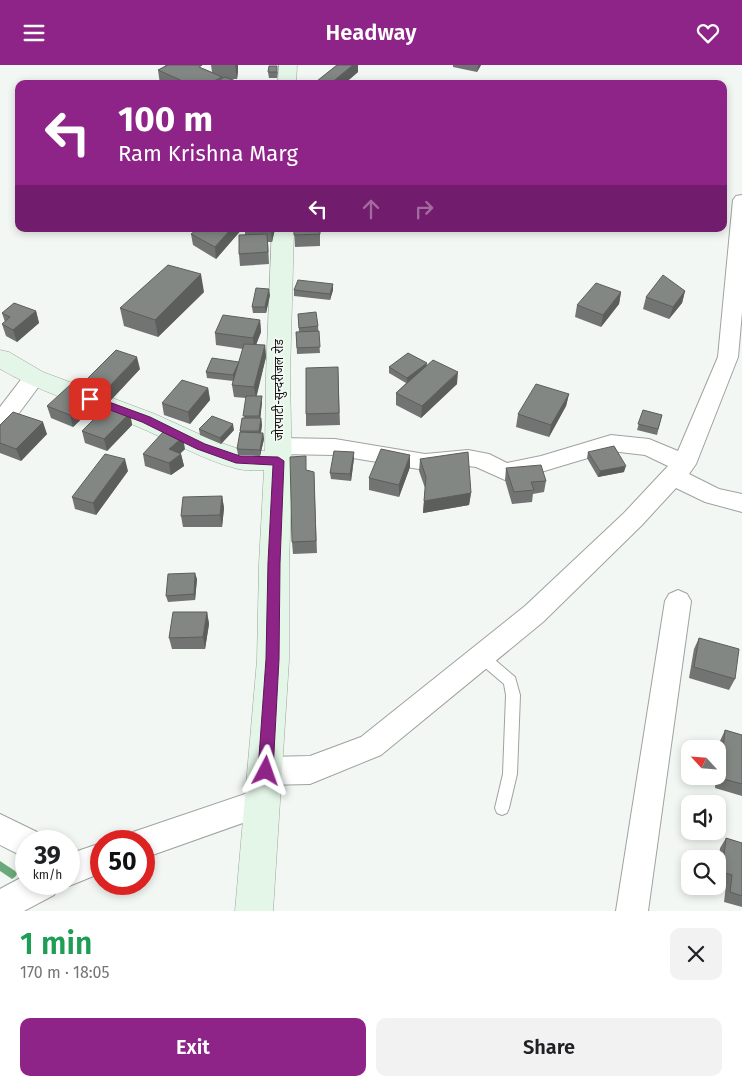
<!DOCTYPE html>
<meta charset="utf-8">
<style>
:root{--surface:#fff;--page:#f2f2f2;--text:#202124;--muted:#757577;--accent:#8e2487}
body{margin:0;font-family:"Fira Sans","Noto Sans Devanagari",sans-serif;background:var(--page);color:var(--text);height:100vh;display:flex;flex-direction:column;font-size:19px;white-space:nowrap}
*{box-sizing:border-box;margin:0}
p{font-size:16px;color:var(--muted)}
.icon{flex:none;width:28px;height:28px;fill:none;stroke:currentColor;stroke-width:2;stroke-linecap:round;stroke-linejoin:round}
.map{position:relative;height:846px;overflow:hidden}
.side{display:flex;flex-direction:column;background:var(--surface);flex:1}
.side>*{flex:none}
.top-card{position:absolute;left:15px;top:15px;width:712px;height:152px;border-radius:10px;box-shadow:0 2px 8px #0003;background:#8e2487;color:#fff;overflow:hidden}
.needle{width:32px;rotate:296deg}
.controls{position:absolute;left:681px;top:675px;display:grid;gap:10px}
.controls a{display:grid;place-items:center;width:45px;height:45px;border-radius:10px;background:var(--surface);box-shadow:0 2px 8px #0003;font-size:25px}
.speed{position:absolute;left:15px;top:765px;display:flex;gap:10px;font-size:25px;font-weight:700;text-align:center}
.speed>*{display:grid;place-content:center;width:65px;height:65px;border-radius:50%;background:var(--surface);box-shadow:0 2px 8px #0003;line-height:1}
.speed small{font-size:12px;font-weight:400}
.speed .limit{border:8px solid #d22;background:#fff;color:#111}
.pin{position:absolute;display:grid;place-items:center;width:42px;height:42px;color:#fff;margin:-21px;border-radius:10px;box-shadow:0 2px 8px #0006}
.me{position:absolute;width:55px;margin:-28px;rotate:4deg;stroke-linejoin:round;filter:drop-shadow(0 0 4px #0008)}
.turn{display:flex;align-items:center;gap:18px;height:105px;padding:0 20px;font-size:22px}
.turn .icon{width:65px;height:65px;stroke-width:2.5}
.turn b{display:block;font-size:35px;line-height:42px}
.lanes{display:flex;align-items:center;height:48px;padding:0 20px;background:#0003;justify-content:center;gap:25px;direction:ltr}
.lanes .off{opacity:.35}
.round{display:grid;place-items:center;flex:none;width:52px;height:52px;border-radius:10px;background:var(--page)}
.summary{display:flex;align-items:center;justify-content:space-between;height:85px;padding:0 20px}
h1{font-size:30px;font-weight:600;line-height:38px;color:#1e9e55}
.cta{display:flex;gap:10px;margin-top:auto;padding:10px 20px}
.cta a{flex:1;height:58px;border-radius:10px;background:var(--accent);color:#fff;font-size:20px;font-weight:600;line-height:58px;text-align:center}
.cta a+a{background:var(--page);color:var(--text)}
header{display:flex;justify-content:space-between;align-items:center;height:65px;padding:0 20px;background:var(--accent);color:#fff;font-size:22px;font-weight:600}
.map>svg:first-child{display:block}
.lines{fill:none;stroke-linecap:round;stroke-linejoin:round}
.stream{fill:#6ba97a;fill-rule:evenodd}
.lane-casing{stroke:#9ea39f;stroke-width:2}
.street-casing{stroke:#9ea39f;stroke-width:2}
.secondary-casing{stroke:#9ea39f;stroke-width:1}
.lane{fill:#fff;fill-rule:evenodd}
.street{fill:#fff;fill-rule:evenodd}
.secondary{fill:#e3f6e7;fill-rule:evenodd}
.wall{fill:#717472}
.shaded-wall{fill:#5c5e5c}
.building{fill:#838784;stroke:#5c5e5c}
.route{fill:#8e2487;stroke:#5c1758}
.labels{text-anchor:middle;stroke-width:4;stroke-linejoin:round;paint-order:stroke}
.street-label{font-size:12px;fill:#101210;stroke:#f2f7f3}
</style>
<header><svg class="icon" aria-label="menu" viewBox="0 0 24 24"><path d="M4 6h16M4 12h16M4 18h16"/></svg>Headway<svg class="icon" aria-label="heart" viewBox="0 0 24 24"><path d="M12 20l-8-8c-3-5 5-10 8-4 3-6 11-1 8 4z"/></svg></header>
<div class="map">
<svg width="742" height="846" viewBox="0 0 742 846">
<rect width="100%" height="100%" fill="#f2f7f3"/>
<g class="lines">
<polygon class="stream" points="0,796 15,806 17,809 15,812 12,814 0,806"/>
<g class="lane-casing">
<polygon id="lane" points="482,587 487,588 515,612 520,630 517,709 509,743 507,748 502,750 497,748 495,743 503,709 506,630 504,619 477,596 476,592 477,588"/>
</g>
<g class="street-casing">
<g id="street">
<polygon points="742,130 742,247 738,292 696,399 689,409 719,424 742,429 742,447 705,437 676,423 642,460 543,557 381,690 310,719 266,720 255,716 251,706 255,696 266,692 310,691 361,672 525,541 624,448 668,401 645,390 611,386 541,407 505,415 476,402 468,401 425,405 335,390 279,389 271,387 268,381 271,375 279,373 335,374 425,389 468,385 489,389 507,398 541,391 611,370 649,374 678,386 718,292 733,135 736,131"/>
<polygon points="34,306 42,308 45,313 8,363 0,366 0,342 26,308"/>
<polygon points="678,525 687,529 691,536 648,846 616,846 665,536 669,529"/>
<polygon points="263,723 274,727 278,737 274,747 144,793 144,776 129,776 133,767"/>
<polygon points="0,749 37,767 41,776 26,776 26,793 0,780"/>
<polygon points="101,778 101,808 69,821 64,819 69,819 69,789"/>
<polygon points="26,810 26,819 59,819 54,830 24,846 0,846 0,824"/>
</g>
</g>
<g class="secondary-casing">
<g id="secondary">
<polygon points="279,0 297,0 296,19 278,19"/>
<path d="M272,164h22l-4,146 2,102 -3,87v96l-16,251h-38l22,-251 2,-96 5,-94c-8,0 -18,1 -26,-1 -36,-9 -68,-29 -102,-43 -45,-19 -93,-32 -136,-57v-19l9,2 34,20 112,42 55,25 32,11 23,1 1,-76z"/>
</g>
</g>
<use href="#lane" class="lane"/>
<use href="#street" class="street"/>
<use href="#secondary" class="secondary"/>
</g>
<g class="wall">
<polygon points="165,0 202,3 212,7 211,0 238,0 238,6 237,14 232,14 243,19 160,19 158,5 165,1"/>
<polygon points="337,0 358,0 358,7 344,19 317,19 317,16"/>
<polygon points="453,0 481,0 477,7 453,2"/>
<polygon points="268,7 278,7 277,13 269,13"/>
<polygon points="242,164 216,194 193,180 191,169"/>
<polygon points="245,164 275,164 272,177 268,177 269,199 240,201 239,189 245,170"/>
<polygon points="294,164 320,164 320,181 295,182"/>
<polygon points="333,219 333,225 330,235 294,231 294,225"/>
<polygon points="685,226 682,238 669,254 643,244 646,232"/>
<polygon points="204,227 158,272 124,261 120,243"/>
<polygon points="621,227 619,239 601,262 575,252 577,240"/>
<polygon points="270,230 266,248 253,248 252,242"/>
<polygon points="36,246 39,258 17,277 6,271 2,259 5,257 2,248"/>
<polygon points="298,249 318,261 320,288 297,289 296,267 299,267"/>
<polygon points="260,255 261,267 256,280 265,280 266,292 256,331 262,337 260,353 261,353 262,360 261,368 263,368 264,374 260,391 238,390 237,384 240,368 240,366 244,353 246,333 234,332 232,320 233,316 207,313 206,307 239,297 243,284 216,280 215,268"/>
<polygon points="427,298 426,300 457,319 421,353 396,340 396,328 406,318 389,308 389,302"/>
<polygon points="338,302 340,360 306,361 306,349"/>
<polygon points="140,304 111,335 89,327 86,315"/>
<polygon points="208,323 210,335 190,359 164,350 162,338"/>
<polygon points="92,328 95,341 73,362 51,353 47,341"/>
<polygon points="569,329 566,341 549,372 516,362 518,349"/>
<polygon points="643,345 662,350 657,370 637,365"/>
<polygon points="130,348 132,360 107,386 85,378 82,366"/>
<polygon points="0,360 47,369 21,396 0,388"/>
<polygon points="199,364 234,365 221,379 200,370"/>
<polygon points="185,384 180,389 181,389 184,401 171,410 145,401 143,389"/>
<polygon points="588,387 624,407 598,412 587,393"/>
<polygon points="354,393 351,416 331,414 330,408"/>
<polygon points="420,394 471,428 469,440 423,448 425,423 419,406"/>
<polygon points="410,402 399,432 369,425 369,413"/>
<polygon points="506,403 546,416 544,427 533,429 532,437 512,439 505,415"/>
<polygon points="307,405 314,407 317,488 293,489 292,477"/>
<polygon points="128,406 96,450 75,444 72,432"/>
<polygon points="222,431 224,443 222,462 183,462 181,451"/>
<polygon points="197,514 195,535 168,537 166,531"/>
<polygon points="207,547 209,559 205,584 172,584 169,573"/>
<polygon points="699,573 735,614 729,625 689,613 694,584"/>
<polygon points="725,665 742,670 742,731 715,723 716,711 718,711 718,699 720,676"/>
<polygon points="726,773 742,778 742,842 724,837 726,820 718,817 718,804 720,783"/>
</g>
<g class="shaded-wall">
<polygon points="235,0 238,0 238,6 237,14"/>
<polygon points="353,0 358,0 358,7 344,19 330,19"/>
<polygon points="478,0 481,0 477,7"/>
<polygon points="231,164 242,164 216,194 215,182"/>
<polygon points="271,164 275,164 272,177 271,165"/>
<polygon points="201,209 204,227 158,272 155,255"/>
<polygon points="333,219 333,225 330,235 330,229"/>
<polygon points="269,224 270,230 266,248 265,242"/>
<polygon points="685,226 682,238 669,254 673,242"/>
<polygon points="621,227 619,239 601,262 603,250"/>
<polygon points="36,246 39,258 17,277 13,265"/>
<polygon points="260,255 261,267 254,285 253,273"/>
<polygon points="265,280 266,292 256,334 254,322"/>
<polygon points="137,292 140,304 111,335 108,323"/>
<polygon points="239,297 234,316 233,310"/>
<polygon points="427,298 426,304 407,319 407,313"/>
<polygon points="458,307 457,319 421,353 422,341"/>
<polygon points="208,323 210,335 190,359 188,347"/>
<polygon points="92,328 95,341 73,362 70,350"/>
<polygon points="569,329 566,341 549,372 551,360"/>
<polygon points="262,331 262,337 260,357 259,351"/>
<polygon points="130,348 132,360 107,386 104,374"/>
<polygon points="261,353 262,360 260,372 259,366"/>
<polygon points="43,357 47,369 21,396 16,384"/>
<polygon points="233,359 234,365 221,379 220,373"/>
<polygon points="263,368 264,374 260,391 260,385"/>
<polygon points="183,372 185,384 171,396 169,384"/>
<polygon points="354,387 354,393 351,416 350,409"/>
<polygon points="181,389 184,401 171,410 169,398"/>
<polygon points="410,390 410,402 399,432 399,420"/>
<polygon points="125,394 128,406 96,450 93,438"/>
<polygon points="626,401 624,407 598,412 600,406"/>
<polygon points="471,428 469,440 423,448 424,436"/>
<polygon points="222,431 224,443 222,462 220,450"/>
<polygon points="195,508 197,514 195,535 194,529"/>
<polygon points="207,547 209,559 205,584 203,572"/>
</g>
<g class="building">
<polygon points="168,0 202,0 199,2 222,12 208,19 189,19 158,5"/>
<polygon points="337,0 353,0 330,19 327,19 317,16"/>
<polygon points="269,1 277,1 277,7 268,7"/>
<polygon points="225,12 243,19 211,19"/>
<polygon points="198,164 231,164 215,182 191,169"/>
<polygon points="245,164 271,164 271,165"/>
<polygon points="294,164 320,164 320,169 294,170"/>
<polygon points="267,169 268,187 239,189 239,170"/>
<polygon points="168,200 201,209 155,255 120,243"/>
<polygon points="663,210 685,226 673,242 646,232"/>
<polygon points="298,215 333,219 330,229 294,225"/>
<polygon points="596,218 621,227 603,250 577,240"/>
<polygon points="256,223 269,224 265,242 252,242"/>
<polygon points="14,238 36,246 13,265 2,259 10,252 2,248"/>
<polygon points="316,247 318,261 299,263 298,249"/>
<polygon points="223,250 260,255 253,273 215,268"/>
<polygon points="319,266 320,282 297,283 296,267"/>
<polygon points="244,279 265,280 254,322 232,320"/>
<polygon points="116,285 137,292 108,323 86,315"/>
<polygon points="408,288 427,298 407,313 389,302"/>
<polygon points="212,293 239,297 233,310 206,307"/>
<polygon points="433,295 458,307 422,341 396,328"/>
<polygon points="338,302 339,348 306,349 306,303"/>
<polygon points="182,315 208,323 188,347 162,338"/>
<polygon points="536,319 569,329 551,360 518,349"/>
<polygon points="70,320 92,328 70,350 47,341"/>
<polygon points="246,331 262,331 259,351 243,351"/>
<polygon points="108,340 130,348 104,374 82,366"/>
<polygon points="643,345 662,350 658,364 638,359"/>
<polygon points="13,347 43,357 16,384 0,378 0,360"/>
<polygon points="212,351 233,359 220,373 199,364"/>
<polygon points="242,353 261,353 259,366 240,366"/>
<polygon points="164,366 183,372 169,384 181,389 169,398 143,389"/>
<polygon points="240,367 263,368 260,385 237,384"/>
<polygon points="614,381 626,401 600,406 588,387"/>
<polygon points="381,384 410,390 399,420 369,413"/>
<polygon points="334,386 354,387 350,409 330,408"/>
<polygon points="468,387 471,428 424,436 426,412 420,394"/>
<polygon points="105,389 125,394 93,438 72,432"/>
<polygon points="306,391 306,405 314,407 316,476 292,477 290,392"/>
<polygon points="541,400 546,416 531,417 534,425 514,427 506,403"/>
<polygon points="222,431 220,450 181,451 183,432"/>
<polygon points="195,508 194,529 166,531 168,509"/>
<polygon points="173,547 207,547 203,572 169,573"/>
<polygon points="699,573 739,584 735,614 694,602"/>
<polygon points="725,665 742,670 742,719 720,713"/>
<polygon points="726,773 742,778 742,831 730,827 732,810 722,807"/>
</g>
<polygon class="route" points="90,330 150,352 205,379 240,391 278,392 284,396 280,498 279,594 273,706 271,711 266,713 261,711 258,706 266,594 268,498 273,400 236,398 197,384 142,357 86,336 85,334 86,331"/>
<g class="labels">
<g class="street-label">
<text transform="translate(279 325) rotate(-90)" y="4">जोरपाटी-सुन्दरीजल रोड</text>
</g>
</g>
</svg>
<div class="controls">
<a><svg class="needle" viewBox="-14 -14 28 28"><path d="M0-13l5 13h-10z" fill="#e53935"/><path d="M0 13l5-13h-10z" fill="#757577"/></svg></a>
<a><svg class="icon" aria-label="sound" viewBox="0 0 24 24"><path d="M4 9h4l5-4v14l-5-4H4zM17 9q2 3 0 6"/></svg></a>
<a><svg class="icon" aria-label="search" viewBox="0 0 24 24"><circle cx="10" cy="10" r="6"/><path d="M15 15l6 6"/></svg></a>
</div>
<div class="speed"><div>39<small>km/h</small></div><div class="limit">50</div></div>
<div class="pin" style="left:90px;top:334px;background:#d93025"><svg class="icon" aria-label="arrive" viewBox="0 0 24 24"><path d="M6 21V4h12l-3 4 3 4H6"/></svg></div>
<svg class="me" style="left:266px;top:706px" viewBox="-20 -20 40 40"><path d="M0-17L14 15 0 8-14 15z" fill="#8e2487" stroke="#fff" stroke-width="4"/></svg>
<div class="top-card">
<div class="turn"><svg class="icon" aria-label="left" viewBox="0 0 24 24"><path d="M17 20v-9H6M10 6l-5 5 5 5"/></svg><div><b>100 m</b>Ram Krishna Marg</div></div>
<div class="lanes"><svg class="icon" aria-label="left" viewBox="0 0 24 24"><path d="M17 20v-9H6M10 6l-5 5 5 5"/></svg><svg class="icon off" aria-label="ahead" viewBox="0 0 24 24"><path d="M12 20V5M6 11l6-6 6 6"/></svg><svg class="icon off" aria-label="right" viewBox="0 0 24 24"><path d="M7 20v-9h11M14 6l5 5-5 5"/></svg></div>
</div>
</div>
<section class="side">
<div class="summary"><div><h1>1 min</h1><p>170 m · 18:05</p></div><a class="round"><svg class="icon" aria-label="close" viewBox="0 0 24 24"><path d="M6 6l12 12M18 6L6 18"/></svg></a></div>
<div class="cta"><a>Exit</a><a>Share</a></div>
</section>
